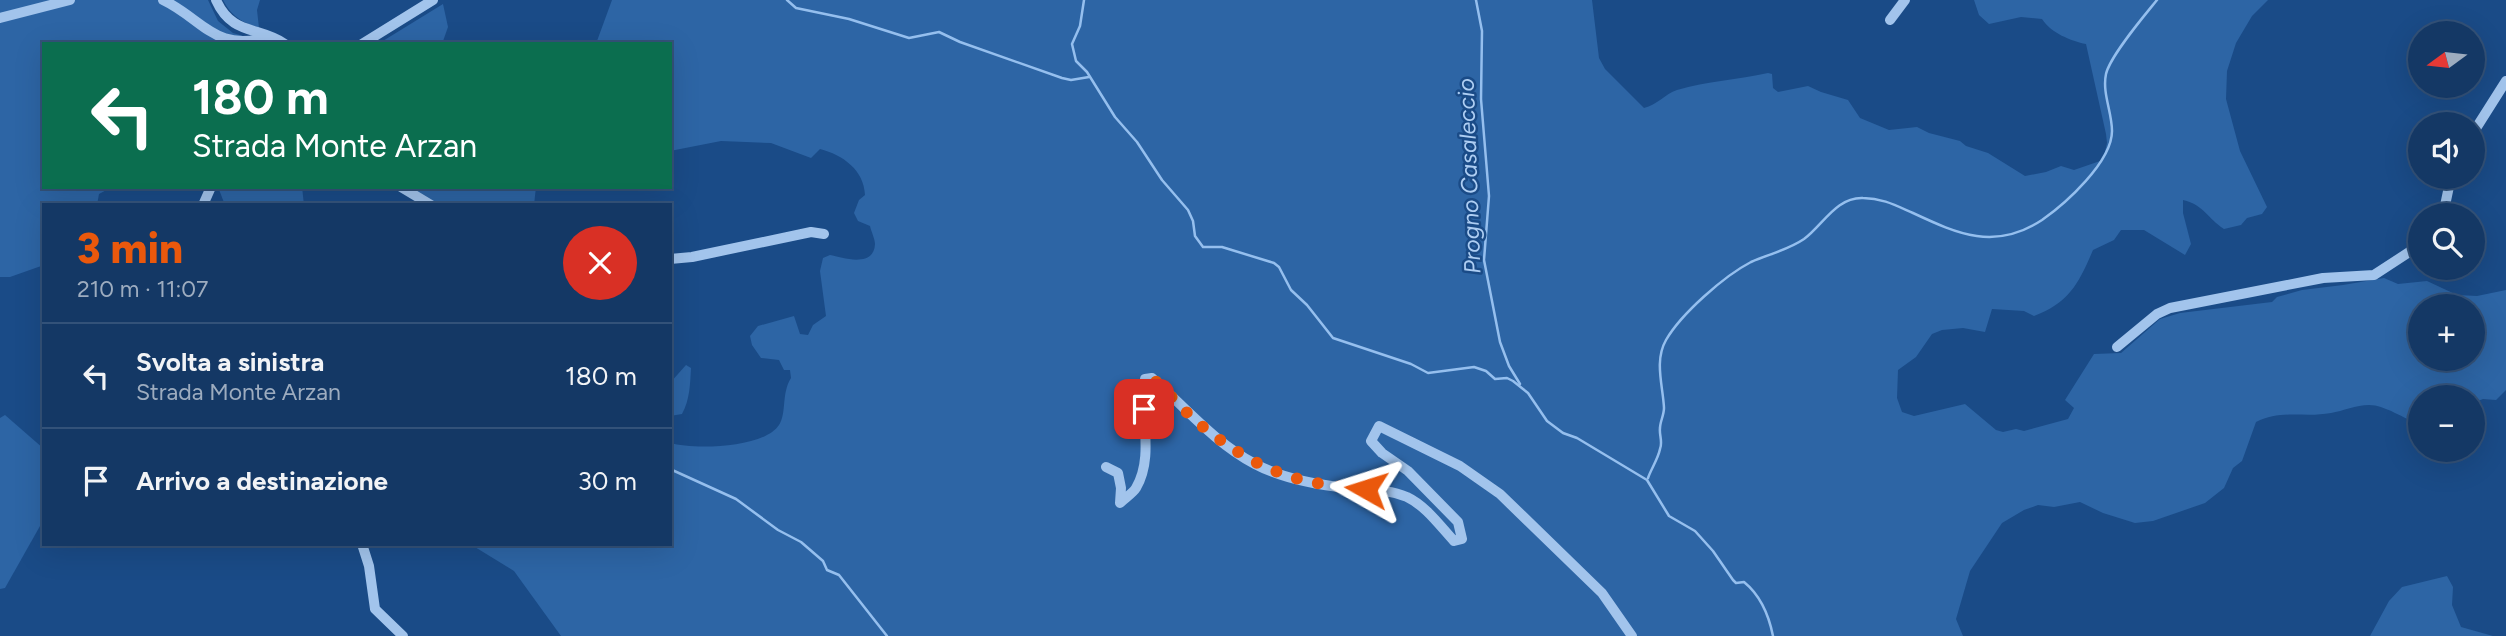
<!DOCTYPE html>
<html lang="it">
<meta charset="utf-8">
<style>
:root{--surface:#143865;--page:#1d3f6b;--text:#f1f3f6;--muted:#9dacbf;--line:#335279;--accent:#ea580c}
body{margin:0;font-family:Figtree,sans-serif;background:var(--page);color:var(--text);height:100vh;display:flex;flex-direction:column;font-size:26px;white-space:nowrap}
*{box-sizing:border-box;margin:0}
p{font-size:23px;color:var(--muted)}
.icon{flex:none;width:38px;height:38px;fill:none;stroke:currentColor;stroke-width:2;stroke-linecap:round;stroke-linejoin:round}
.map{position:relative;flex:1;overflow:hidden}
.drawer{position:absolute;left:42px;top:203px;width:630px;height:343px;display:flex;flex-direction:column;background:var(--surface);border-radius:0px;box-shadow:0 7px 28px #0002,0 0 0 2px var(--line)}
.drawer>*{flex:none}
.guide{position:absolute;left:42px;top:42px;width:630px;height:147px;border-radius:0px;box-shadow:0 7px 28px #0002,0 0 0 2px var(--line);background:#0b6e4f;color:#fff;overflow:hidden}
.needle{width:46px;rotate:255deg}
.controls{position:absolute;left:2408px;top:21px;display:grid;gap:14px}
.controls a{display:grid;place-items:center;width:77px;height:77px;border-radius:50%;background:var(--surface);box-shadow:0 7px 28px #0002,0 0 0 2px var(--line);font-size:35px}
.pin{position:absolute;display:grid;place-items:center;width:60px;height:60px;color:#fff;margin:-30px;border-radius:14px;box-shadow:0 4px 10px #0006}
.me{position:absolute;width:77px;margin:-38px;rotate:276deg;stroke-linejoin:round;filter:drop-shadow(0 0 5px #0008)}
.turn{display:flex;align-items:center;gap:24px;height:147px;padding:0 35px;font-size:32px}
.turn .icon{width:91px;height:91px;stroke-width:2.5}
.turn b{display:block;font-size:49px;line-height:60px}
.round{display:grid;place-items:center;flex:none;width:74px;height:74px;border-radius:37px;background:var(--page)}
.overview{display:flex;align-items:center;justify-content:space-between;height:119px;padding:0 35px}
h1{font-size:42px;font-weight:800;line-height:52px;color:var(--accent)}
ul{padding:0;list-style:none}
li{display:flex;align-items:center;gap:21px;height:105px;padding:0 35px;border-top:2px solid var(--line)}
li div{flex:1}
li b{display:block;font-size:26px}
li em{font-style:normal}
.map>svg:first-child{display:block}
.green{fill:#2d65a5;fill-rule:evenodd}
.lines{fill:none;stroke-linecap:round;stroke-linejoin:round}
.stream{stroke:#95bfee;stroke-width:2.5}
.minor{stroke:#a2c4ec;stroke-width:10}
.route{stroke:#ea580c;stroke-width:12;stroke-dasharray:0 21.6}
.labels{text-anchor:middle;stroke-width:5;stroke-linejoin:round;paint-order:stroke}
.water-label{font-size:23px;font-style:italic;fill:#aecef3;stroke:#1a4b87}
</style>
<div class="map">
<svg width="2506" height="636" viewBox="0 0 2506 636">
<rect width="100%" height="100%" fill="#1a4b87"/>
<g class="green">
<polygon points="0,0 208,0 218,21 233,33 271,44 44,44 44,187 112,187 99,194 97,205 44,205 44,265 10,277 0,277"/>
<path d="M223,0h37l-3,10 2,18c-17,-6 -27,-11 -36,-28z"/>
<path d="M612,0h980l7,58 6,11 39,39c13,-3 21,-14 33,-18 30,-9 61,-10 91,-17l4,1 1,14 5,4 30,-6 13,6 27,8 12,18 29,12 28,-3 12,6 31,8 6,5 22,7 37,23 21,-4 15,-6 13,4 29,-10 4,-17 -1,-9 -20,-90c-15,-3 -35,-11 -44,-25l-21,-2 -32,7 -10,-9 -5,-15h294l-16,16 -16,27 -9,28 -1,28 14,52 27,56 -5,7 -15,4 -6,7 -17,4c-17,-11 -20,-24 -41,-29v13l8,31 -6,11 -41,-25h-23l-7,10 -21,10c-14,33 -24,53 -59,66l-10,-5 -32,-2 -7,23 -22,-4 -21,2 -10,4 -16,23 -18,13 -1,28 5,14 12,4 51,-12 31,26 7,2 13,-3 8,2 44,-12 6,-11 -9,-8 29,-46 27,-1 39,-34 20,-6 92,-11 5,-5 25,-7 41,-5 41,-7 14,6 29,-3 30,14 20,1 29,-6v100l-10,10 -13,-1 -10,4v-6h-53v27c-16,-5 -35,-19 -51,-19 -13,0 -26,6 -38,8 -27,5 -49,-4 -75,9l-14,39 -9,7 -9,20 -19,15 -52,18 -18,2 -32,-10 -23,-11 -26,5 -16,-2 -14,5 -22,13 -32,48 -14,48 7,17h-1402l-47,-65 -44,-27h200v-101c25,7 94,5 109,-18 8,-12 2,-31 12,-47l-1,-8h-6l-5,-10 -18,-2 -9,-13 -2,-9 8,-10 36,-10 6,18 8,1 5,-10 13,-9 -6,-45 3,-13 7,-3c13,3 44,13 45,-11 0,-5 -4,-13 -5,-18l-12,-5 -4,-8 5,-13 6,-5c-1,-25 -22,-40 -45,-46l-9,9 -40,-15 -50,-2 -51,10v-107h-76l3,-3zM2420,306h53v53h-53z"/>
<polygon points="443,4 448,27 442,44 378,44"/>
<polygon points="218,187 302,187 304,205 225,205"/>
<polygon points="398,187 536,187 534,205 424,205"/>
<path d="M686,365l5,3c-1,17 -1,31 -9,46l-12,2v-33z"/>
<polygon points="5,415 44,449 44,492 40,526 5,588 0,589 0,418"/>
<polygon points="2447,576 2453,587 2452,605 2461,627 2493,636 2370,636 2389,601 2402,587"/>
</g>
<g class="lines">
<g class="stream">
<polyline points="787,0 796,8 849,19 909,38 939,32 960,42 1062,78 1071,80 1089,77"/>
<path d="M1084,0l-4,26 -8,18 4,17 11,11 28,45 22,25 25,38 26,30 5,11 2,15 8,11h19l52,16 5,4 12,23 16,15 26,33 78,26 17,9 46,-6 12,4 9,8 12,-1 6,3 15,12 19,28 16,12 14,5 70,42 22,36 26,15 18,20 20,29 3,3 8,-1c16,13 25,34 29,54"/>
<polyline points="1476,0 1482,31 1481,99 1489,196 1484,260 1500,342 1509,366 1520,384"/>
<polyline points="670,469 736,499 778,530 801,542 823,561 827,570 839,575 887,636"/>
<path d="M1648,478c3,-9 10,-19 12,-29 3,-7 -1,-14 0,-21 0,-6 4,-13 4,-20 -1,-22 -10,-47 2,-68 15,-26 58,-64 85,-78 18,-8 37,-12 53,-23 19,-14 32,-42 59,-41 19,0 32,7 50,15 45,21 82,38 129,7 23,-16 70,-58 70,-89 0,-19 -10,-38 -6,-57 4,-18 38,-58 51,-74"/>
</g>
<g class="minor">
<path d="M163,0c40,19 52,53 105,37"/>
<path d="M216,0c16,36 43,26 69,44"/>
<polyline points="0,18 70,0"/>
<polyline points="1890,20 1905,0"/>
<polyline points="362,44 433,0"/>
<polyline points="2473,133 2506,81"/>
<polyline points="401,187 431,205"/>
<polyline points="203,205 211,187"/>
<polyline points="2443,215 2451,177"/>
<polyline points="670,259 692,257 811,232 824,234"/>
<polyline points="2117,347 2157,314 2170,308 2323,278 2374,275 2420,245"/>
<path d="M1106,467l12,6 3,15 -1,15c5,-5 13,-10 16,-15 19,-32 3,-74 9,-109l7,-1c33,29 63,65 103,86 28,15 63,21 93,24 20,2 40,1 59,9 19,9 33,29 47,44l8,-2 -4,-17 -50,-51 -26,-18 -11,-12 8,-15 81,40 40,28 102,99 30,43"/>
<polyline points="362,544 369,566 375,609 403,636"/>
</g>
</g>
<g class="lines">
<path class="route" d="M1144,409l-2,-16 3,-14 7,-1c19,17 35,37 55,52 52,41 93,55 159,59"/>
</g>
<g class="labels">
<g class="water-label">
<text transform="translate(1469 176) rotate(-92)" y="8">Progno Casaleccio</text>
</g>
</g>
</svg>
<div class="controls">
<a><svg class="needle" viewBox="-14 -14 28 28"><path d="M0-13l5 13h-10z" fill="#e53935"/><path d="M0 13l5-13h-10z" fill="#9dacbf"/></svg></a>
<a><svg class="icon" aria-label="sound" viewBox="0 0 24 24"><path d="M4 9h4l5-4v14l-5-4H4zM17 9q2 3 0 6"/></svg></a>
<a><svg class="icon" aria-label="search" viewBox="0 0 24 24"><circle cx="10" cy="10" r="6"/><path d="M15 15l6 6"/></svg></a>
<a>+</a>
<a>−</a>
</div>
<div class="pin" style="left:1144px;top:409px;background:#d93025"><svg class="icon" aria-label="arrive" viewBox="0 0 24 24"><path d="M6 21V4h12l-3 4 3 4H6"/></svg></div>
<svg class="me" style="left:1366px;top:489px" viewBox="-20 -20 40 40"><path d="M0-17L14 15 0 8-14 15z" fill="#ea580c" stroke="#fff" stroke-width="4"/></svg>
<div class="guide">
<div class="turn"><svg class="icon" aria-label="left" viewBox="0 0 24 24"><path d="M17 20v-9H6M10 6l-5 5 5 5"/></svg><div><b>180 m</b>Strada Monte Arzan</div></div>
</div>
<section class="drawer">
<div class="overview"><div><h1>3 min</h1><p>210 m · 11:07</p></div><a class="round" style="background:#d93025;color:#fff"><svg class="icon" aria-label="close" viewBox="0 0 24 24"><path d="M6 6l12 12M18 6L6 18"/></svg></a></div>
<ul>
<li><svg class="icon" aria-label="left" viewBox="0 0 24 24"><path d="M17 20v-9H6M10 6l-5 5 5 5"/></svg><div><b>Svolta a sinistra</b><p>Strada Monte Arzan</p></div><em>180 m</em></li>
<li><svg class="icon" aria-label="arrive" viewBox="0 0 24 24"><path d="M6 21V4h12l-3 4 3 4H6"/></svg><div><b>Arrivo a destinazione</b></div><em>30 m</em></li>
</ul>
</section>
</div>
